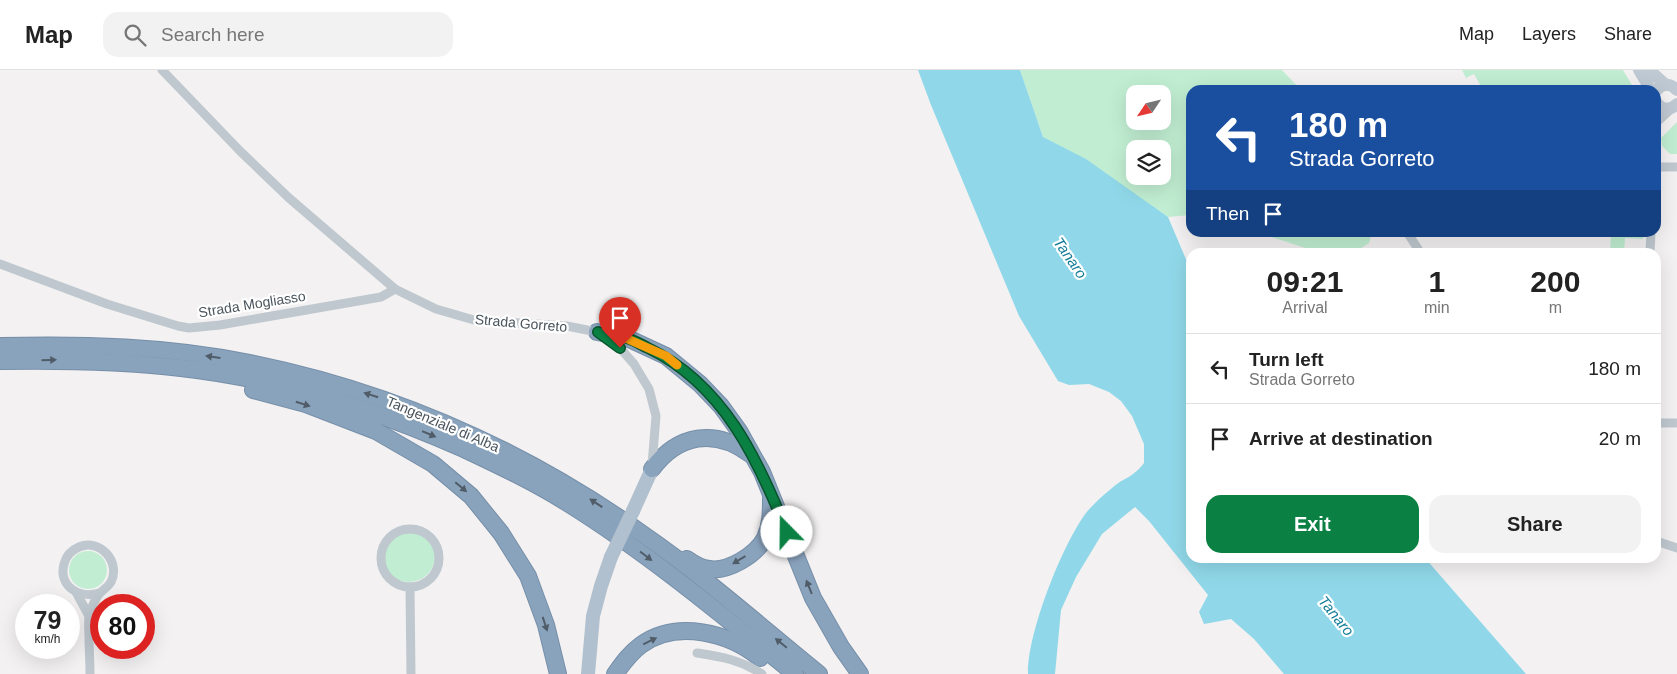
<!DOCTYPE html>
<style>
:root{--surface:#fff;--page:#f2f2f2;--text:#222;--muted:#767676;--line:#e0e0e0;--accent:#0b8043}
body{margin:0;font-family:Helvetica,sans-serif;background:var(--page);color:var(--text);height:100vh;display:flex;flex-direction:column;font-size:19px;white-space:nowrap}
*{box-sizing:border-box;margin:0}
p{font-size:16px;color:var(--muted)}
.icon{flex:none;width:28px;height:28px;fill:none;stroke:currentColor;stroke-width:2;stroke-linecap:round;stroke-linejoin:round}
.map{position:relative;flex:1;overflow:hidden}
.details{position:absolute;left:1186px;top:178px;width:475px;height:315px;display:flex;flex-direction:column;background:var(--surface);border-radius:15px;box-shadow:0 5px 20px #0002}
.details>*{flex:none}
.hud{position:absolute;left:1186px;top:15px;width:475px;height:152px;border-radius:15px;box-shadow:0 5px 20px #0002;background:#1a4fa0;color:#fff;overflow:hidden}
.needle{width:32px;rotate:235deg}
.buttons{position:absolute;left:1126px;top:15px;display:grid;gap:10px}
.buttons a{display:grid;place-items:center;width:45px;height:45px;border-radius:10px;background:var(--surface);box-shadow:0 5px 20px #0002;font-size:25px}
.speed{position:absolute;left:15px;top:524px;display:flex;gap:10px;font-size:25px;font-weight:700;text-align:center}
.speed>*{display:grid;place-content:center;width:65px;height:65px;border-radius:50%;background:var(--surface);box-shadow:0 5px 20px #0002;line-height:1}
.speed small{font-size:12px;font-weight:400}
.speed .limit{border:8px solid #d22;background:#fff;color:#111}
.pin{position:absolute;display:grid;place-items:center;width:42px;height:42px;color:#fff;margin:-51px -21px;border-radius:50% 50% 50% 0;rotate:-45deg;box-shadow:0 0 5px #0007}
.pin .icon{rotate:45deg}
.me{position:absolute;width:55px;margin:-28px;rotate:338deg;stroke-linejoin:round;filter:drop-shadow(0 0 4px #0008)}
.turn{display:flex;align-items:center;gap:18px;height:105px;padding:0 20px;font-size:22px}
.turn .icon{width:65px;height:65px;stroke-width:2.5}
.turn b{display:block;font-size:35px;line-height:42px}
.then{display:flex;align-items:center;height:48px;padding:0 20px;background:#0003;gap:10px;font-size:19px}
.eta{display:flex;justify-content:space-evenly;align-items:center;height:85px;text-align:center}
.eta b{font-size:30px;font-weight:600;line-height:35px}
.cta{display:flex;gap:10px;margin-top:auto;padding:10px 20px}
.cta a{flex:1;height:58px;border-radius:15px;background:var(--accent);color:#fff;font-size:20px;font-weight:600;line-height:58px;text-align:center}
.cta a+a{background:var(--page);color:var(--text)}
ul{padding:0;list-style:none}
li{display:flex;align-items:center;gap:15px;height:70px;padding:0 20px;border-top:1px solid var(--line)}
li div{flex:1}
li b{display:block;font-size:19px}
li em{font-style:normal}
header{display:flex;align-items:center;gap:30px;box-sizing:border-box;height:70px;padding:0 25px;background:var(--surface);border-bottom:1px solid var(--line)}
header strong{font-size:24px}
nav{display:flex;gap:28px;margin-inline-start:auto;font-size:18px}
.search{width:350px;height:45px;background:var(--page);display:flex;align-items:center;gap:12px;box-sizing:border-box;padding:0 18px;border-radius:15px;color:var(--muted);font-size:19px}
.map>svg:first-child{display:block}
.green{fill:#c1eed2;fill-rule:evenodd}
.water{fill:#90d8e9}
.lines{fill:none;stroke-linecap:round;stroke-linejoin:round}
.highway-casing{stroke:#768fa9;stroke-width:18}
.street{stroke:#bfc8cf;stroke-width:9}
.secondary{stroke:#bfc9d3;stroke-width:12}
.primary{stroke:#b1c0ce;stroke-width:14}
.highway{stroke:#8aa3bd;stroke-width:16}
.primary-bridge{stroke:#b1c0ce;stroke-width:14}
.oneway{fill:#505c67}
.route-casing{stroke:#07532c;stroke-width:12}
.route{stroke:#0b8043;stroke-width:9}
.slow{stroke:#f59e0b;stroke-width:9}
.labels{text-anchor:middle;stroke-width:4.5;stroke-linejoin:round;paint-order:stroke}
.street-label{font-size:14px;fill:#49545d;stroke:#fff}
.water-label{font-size:15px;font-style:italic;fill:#127e99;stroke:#fff}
</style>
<header>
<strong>Map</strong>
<div class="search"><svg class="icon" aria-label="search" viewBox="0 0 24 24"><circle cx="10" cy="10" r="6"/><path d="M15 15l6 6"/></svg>Search here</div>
<nav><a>Map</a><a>Layers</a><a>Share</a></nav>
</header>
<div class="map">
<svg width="1677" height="604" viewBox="0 0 1677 604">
<rect width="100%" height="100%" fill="#f3f1f1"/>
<g class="green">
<path d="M1020,0h262l19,20h-110v125l-23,2 -125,-80zM1135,24h27v27h-27zM1135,79h27v27h-27z"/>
<polygon points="1462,0 1623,0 1635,20 1483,20 1474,4 1466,8"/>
<polygon points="1677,52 1677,84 1670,84 1662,76 1661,68"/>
<polygon points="1259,163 1372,163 1369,173 1355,182 1318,182"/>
<polygon points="1611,163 1644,163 1643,169 1625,168 1624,182 1610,182"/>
<circle cx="409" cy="486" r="26"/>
<circle cx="88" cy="500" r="19"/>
</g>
<path class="water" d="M918,0h102l23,67 43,22 82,58 23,54v287h234l101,116h-242l-30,-35 -23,-20 -27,5 -5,-12 9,-17 -59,-74 -14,-14 -33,27 -26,43 -15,33 -6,64h-27c-1,-40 34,-129 58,-161 7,-9 22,-22 31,-29 5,-4 11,-6 16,-10 4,-3 8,-7 11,-11v-19l-12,-28 -11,-15 -12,-9 -20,-8 -20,1 -11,-4 -39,-65 -88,-211z"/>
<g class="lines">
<g class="highway-casing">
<g id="highway">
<polyline points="597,262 625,267 666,286 700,314 721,336 739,361 762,402 813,528 841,577 860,604"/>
<path d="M0,276c83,-2 168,0 250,17 144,29 274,87 394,172 61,42 117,92 175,139"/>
<path d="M0,291c60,-1 121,0 181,7 98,11 193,41 283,81 36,17 72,34 105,55 80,50 153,111 226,170"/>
<polyline points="253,320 306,334 376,361 433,394 471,426 501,463 528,506 546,555 558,604"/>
<path d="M652,399c26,-35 63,-41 98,-15"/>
<path d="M687,489c7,5 13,9 22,10 19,3 47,-14 56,-31 6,-13 6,-25 6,-39"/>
<path d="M615,604c8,-11 15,-21 26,-29 36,-26 88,-12 119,13"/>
</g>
</g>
<g class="street">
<polyline points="162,0 240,81 289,128 395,219 436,239 474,250 567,256 597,262 620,278 634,294 649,319 656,346 652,395"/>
<polyline points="1656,53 1672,38"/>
<polyline points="1656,97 1677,97"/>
<polyline points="1407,162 1420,182"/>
<polyline points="1650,182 1651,162"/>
<polyline points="0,194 107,234 178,256 189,258 220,255 381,227 395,219"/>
<polyline points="1656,353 1677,353"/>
<circle cx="410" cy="488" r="29"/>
<polyline points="1656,471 1677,478"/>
<polyline points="410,517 411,604"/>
<polyline points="76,522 89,546"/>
<path d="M697,583c25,4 44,7 65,21"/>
<path d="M90,604c0,-13 -1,-25 -1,-38 0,-6 -1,-13 0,-19 1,-7 7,-20 11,-24 4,-4 8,-6 11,-11 10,-20 -11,-44 -32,-35 -7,3 -13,9 -15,17 -6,22 15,35 35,29"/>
</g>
<g class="secondary">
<polyline points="1639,0 1651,20"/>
<polyline points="1649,0 1666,15"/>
<path d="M1656,21c6,-8 14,-8 21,-1"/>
<path d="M1656,32c6,8 14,9 21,2"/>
</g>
<g class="primary">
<polyline points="633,441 652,399"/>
<polyline points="588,604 593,546 601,516 611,487"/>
</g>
<use href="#highway" class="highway"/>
<polyline class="primary-bridge" points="611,487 633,441"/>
</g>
<defs><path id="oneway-solid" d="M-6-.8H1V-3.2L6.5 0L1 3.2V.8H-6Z" transform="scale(1.25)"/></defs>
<g class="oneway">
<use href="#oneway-solid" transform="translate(213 287) rotate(-172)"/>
<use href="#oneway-solid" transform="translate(49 290) rotate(-1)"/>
<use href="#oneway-solid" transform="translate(371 325) rotate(-162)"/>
<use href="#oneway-solid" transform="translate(303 334) rotate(17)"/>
<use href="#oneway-solid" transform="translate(429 364) rotate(23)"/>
<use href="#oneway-solid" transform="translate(461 417) rotate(40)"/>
<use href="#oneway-solid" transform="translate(596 433) rotate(-147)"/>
<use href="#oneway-solid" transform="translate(646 486) rotate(37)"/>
<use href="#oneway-solid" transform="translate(739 490) rotate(149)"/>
<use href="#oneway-solid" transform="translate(809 517) rotate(-112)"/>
<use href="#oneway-solid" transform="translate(545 554) rotate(72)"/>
<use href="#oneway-solid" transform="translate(650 571) rotate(-26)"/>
<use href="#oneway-solid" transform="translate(781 573) rotate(-141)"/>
</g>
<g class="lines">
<g class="route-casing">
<path id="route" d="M620,278l-22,-16c8,2 17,2 26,5 8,2 16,7 24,11 75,36 110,111 139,184"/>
</g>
<use href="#route" class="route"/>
<polyline class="slow" points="621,266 666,286 677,295"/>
</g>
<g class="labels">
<g class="street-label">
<text transform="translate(252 234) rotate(-9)" y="5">Strada Mogliasso</text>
<text transform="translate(521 253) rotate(5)" y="5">Strada Gorreto</text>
<text transform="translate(443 354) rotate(23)" y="5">Tangenziale di Alba</text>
</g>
<g class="water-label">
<text transform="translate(1070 188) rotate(55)" y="5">Tanaro</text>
<text transform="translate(1336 546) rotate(51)" y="5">Tanaro</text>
</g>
</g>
</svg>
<div class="buttons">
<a><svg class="needle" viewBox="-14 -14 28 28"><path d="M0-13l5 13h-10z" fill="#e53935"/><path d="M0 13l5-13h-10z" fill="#767676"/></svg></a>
<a><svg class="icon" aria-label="layers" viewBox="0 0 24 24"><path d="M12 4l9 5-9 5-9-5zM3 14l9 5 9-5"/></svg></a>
</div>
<div class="speed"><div>79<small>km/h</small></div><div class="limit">80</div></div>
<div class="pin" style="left:620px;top:278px;background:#d93025"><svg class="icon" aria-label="arrive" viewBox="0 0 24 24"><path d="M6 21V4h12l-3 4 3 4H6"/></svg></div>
<svg class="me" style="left:787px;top:462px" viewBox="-20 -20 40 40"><circle r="19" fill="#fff"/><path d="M0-13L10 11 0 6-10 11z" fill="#0b8043"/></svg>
<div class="hud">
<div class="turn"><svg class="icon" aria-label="left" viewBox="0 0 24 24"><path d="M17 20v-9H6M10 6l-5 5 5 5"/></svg><div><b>180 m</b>Strada Gorreto</div></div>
<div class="then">Then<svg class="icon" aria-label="arrive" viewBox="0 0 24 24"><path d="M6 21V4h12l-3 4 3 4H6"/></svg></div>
</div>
<section class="details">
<div class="eta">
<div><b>09:21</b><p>Arrival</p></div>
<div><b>1</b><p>min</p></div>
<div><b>200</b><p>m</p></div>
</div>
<ul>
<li><svg class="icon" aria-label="left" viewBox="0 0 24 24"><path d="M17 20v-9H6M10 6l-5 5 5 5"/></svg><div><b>Turn left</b><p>Strada Gorreto</p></div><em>180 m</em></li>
<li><svg class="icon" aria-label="arrive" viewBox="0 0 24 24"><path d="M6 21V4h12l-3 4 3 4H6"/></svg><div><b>Arrive at destination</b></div><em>20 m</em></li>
</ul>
<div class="cta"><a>Exit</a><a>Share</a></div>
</section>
</div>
